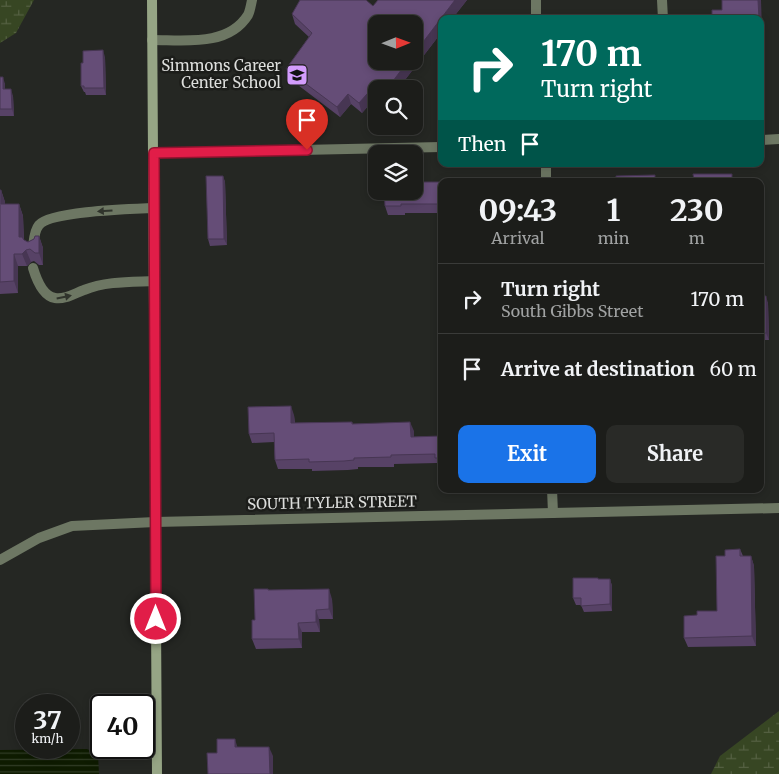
<!DOCTYPE html>
<style>
:root{--surface:#1c1d1a;--page:#292a27;--text:#f1f3f6;--muted:#a0a2a2;--line:#3a3b39;--accent:#1a73e8}
body{margin:0;font-family:Merriweather,serif;background:var(--page);color:var(--text);height:100vh;display:flex;flex-direction:column;font-size:19px;white-space:nowrap}
*{box-sizing:border-box;margin:0}
p{font-size:16px;color:var(--muted)}
.icon{flex:none;width:28px;height:28px;fill:none;stroke:currentColor;stroke-width:2;stroke-linecap:round;stroke-linejoin:round}
.map{position:relative;flex:1;overflow:hidden}
.panel{position:absolute;left:438px;top:178px;width:326px;height:315px;display:flex;flex-direction:column;background:var(--surface);border-radius:10px;box-shadow:0 2px 8px #0003,0 0 0 1px var(--line)}
.panel>*{flex:none}
.guide{position:absolute;left:438px;top:15px;width:326px;height:152px;border-radius:10px;box-shadow:0 2px 8px #0003,0 0 0 1px var(--line);background:#00695c;color:#fff;overflow:hidden}
.needle{width:32px;rotate:89deg}
.buttons{position:absolute;left:368px;top:15px;display:grid;gap:10px}
.buttons a{display:grid;place-items:center;width:55px;height:55px;border-radius:10px;background:var(--surface);box-shadow:0 2px 8px #0003,0 0 0 1px var(--line);font-size:25px}
.speed{position:absolute;left:15px;top:694px;display:flex;gap:10px;font-size:25px;font-weight:700;text-align:center}
.speed>*{display:grid;place-content:center;width:65px;height:65px;border-radius:50%;background:var(--surface);box-shadow:0 2px 8px #0003,0 0 0 1px var(--line);line-height:1}
.speed small{font-size:12px;font-weight:400}
.speed .limit{border:2px solid #111;border-radius:8px;background:#fff;color:#111}
.pin{position:absolute;display:grid;place-items:center;width:42px;height:42px;color:#fff;margin:-51px -21px;border-radius:50% 50% 50% 0;rotate:-45deg;box-shadow:0 0 5px #0007}
.pin .icon{rotate:45deg}
.me{position:absolute;width:55px;margin:-28px;rotate:0deg;stroke-linejoin:round;filter:drop-shadow(0 0 4px #0008)}
.turn{display:flex;align-items:center;gap:18px;height:105px;padding:0 20px;font-size:22px}
.turn .icon{width:65px;height:65px;stroke-width:2.5}
.turn b{display:block;font-size:35px;line-height:42px}
.then{display:flex;align-items:center;height:48px;padding:0 20px;background:#0003;gap:10px;font-size:19px}
.eta{display:flex;justify-content:space-evenly;align-items:center;height:85px;text-align:center}
.eta b{font-size:30px;font-weight:700;line-height:35px}
.action{display:flex;gap:10px;margin-top:auto;padding:10px 20px}
.action a{flex:1;height:58px;border-radius:10px;background:var(--accent);color:#fff;font-size:20px;font-weight:700;line-height:58px;text-align:center}
.action a+a{background:var(--page);color:var(--text)}
ul{padding:0;list-style:none}
li{display:flex;align-items:center;gap:15px;height:70px;padding:0 20px;border-top:1px solid var(--line)}
li div{flex:1}
li b{display:block;font-size:19px}
li em{font-style:normal}
.map>svg:first-child{display:block}
.wetland{fill:url(#wetland-marsh)}
.water{fill:url(#water-rules)}
.lines{fill:none;stroke-linecap:round;stroke-linejoin:round}
.lane{stroke:#6d7763;stroke-width:10}
.street{stroke:#6d7763;stroke-width:10}
.secondary{stroke:#96a585;stroke-width:10}
.wall{fill:#574266}
.shaded-wall{fill:#473653}
.building{fill:#654d77;stroke:#473653}
.oneway{fill:#30342c}
.route-casing{stroke:#92132f;stroke-width:12}
.route{stroke:#e11d48;stroke-width:9}
.labels{text-anchor:middle;stroke-width:5;stroke-linejoin:round;paint-order:stroke}
.poi-label{font-size:15px;fill:#dddedc;stroke:#1c1d1a;text-anchor:end}
.street-label{font-size:15px;fill:#dddedc;stroke:#1c1d1a}
</style>
<div class="map">
<svg width="779" height="774" viewBox="0 0 779 774">
<defs>
<pattern id="wetland-marsh" width="20" height="14" patternUnits="userSpaceOnUse" patternTransform="scale(1.25)"><rect width="20" height="14" fill="#374623"/><path d="M1 5h8M5 5V1M11 12h8M15 12V8" fill="none" stroke="#546042"/></pattern>
<pattern id="water-rules" width="6" height="5" patternUnits="userSpaceOnUse" patternTransform="scale(1.25)"><rect width="6" height="5" fill="#0e1b00"/><path d="M0 2.5h6" fill="none" stroke="#313c25"/></pattern>
</defs>
<rect width="100%" height="100%" fill="#252723"/>
<g class="wetland">
<polygon points="0,0 34,0 16,33 0,43"/>
<polygon points="779,711 779,774 711,774 720,756"/>
</g>
<polygon class="water" points="87,749 98,754 99,774 0,774 0,750"/>
<g class="lines">
<g class="lane">
<polyline points="536,0 536,19"/>
<polyline points="662,0 663,19"/>
<path d="M152,40c32,0 76,7 96,-25 2,-4 3,-10 4,-15"/>
<path d="M33,247c1,-7 1,-16 6,-22 12,-14 94,-16 115,-17"/>
<path d="M33,268c3,10 9,28 22,30 10,2 20,-5 29,-8 22,-9 47,-8 70,-9"/>
</g>
<g class="street">
<polyline points="760,140 779,139"/>
<polyline points="154,153 441,147"/>
<polyline points="546,164 546,181"/>
<polyline points="552,489 553,513"/>
<polyline points="0,560 39,538 72,526 155,522 779,508"/>
</g>
<polyline class="secondary" points="152,0 157,774"/>
</g>
<g class="wall">
<polygon points="467,0 452,19 441,19 441,33 398,89 376,89 376,97 362,113 351,104 340,117 290,79 286,69 309,37 295,24 292,14 373,6"/>
<polygon points="722,0 761,0 762,63 764,70 765,104 760,104 760,19 722,10"/>
<polygon points="105,57 106,95 86,95 85,92 84,92 81,86"/>
<polygon points="0,77 5,84 5,89 13,96 14,116 0,116"/>
<polygon points="223,176 225,182 227,245 210,246 208,239"/>
<polygon points="441,182 441,213 405,213 405,215 388,215 385,206"/>
<polygon points="0,190 1,190 5,202 5,204 19,204 23,216 24,240 28,242 39,236 43,248 43,265 39,265 34,261 31,262 27,266 18,266 18,293 0,294"/>
<polygon points="760,251 762,257 763,296 768,303 769,340 765,340 765,386 760,386"/>
<polygon points="294,415 295,423 352,422 353,424 414,431 414,437 441,436 441,468 438,468 437,463 394,464 394,467 358,467 358,469 348,470 312,471 312,469 278,469 275,460 274,442 252,443 249,434"/>
<polygon points="740,549 743,556 751,556 754,566 756,646 688,647 684,638 697,615 717,611 725,556"/>
<polygon points="598,579 610,579 612,586 612,611 584,612 581,605 576,605 573,598"/>
<polygon points="268,589 269,590 332,599 333,619 319,619 320,632 302,632 302,648 256,649 252,639 255,620"/>
</g>
<g class="shaded-wall">
<polygon points="455,0 467,0 452,19 441,19 441,33 398,89 387,89 408,61 414,61 414,54"/>
<polygon points="758,0 761,0 762,63 764,70 765,104 762,96 760,65 760,19 759,19"/>
<polygon points="103,50 105,57 106,95 104,88"/>
<polygon points="3,77 5,84 5,96 3,89"/>
<polygon points="375,85 376,90 376,97 362,113 359,103"/>
<polygon points="11,89 13,96 14,116 12,109"/>
<polygon points="348,94 351,104 340,117 337,107"/>
<polygon points="223,176 225,182 227,245 224,239"/>
<polygon points="1,190 5,202 5,216 1,204"/>
<polygon points="19,204 23,216 24,249 19,237"/>
<polygon points="39,236 43,248 43,265 39,253"/>
<polygon points="26,250 31,262 27,266 22,254"/>
<polygon points="760,251 762,257 763,303 761,296"/>
<polygon points="14,254 18,266 18,293 14,281"/>
<polygon points="766,296 768,303 769,340 766,333"/>
<polygon points="762,333 765,340 765,386 763,379"/>
<polygon points="291,406 294,415 295,433 291,423"/>
<polygon points="410,422 414,431 414,446 411,437"/>
<polygon points="751,556 754,566 756,646 752,636"/>
<polygon points="610,579 612,586 612,611 610,604"/>
<polygon points="329,589 332,599 333,619 329,609"/>
<polygon points="316,610 319,619 320,632 316,622"/>
<polygon points="298,623 302,632 302,648 299,639"/>
<polygon points="235,739 238,749 235,747"/>
<polygon points="269,747 273,756 273,774 270,774"/>
</g>
<g class="building">
<polygon points="300,0 366,0 373,6 378,0 455,0 414,54 414,24 376,24 376,61 408,61 387,89 379,89 375,85 359,103 348,94 337,107 286,69 312,33 292,14"/>
<polygon points="722,0 758,0 759,19 712,19 712,10 722,10"/>
<polygon points="103,50 104,88 84,88 84,86 81,86 81,63 83,63 83,51"/>
<rect x="760" y="63" width="2" height="33"/>
<polygon points="0,77 3,77 3,89 11,89 12,109 0,109"/>
<polygon points="693,174 732,174 732,179 739,179 739,181 611,181 616,181 616,176 655,175 655,180 694,180"/>
<polygon points="206,176 223,176 224,239 208,239"/>
<polygon points="414,182 441,182 441,204 401,204 401,206 385,206 384,191 414,191"/>
<polygon points="0,190 1,190 1,204 19,204 19,237 22,237 24,240 28,242 34,239 35,236 39,236 39,253 35,253 30,249 26,250 22,254 14,254 14,281 0,282"/>
<polygon points="760,264 761,296 766,296 766,333 762,333 763,379 760,380"/>
<polygon points="291,406 291,423 352,422 352,424 410,422 411,437 441,436 441,458 435,458 435,454 391,455 391,457 354,458 354,460 344,461 309,462 309,459 275,460 274,433 249,434 248,407"/>
<polygon points="740,549 740,556 751,556 752,636 684,638 684,616 697,615 697,611 717,611 716,556 725,556 725,550"/>
<polygon points="573,578 598,578 598,579 610,579 610,604 581,606 581,598 573,598"/>
<polygon points="254,589 268,589 268,590 329,589 329,609 316,610 316,622 298,623 299,639 252,639 252,620 255,620"/>
<polygon points="217,739 235,739 235,747 269,747 270,774 208,774 207,753 217,753"/>
</g>
<defs><path id="oneway-solid" d="M-6-.8H1V-3.2L6.5 0L1 3.2V.8H-6Z" transform="scale(1.25)"/></defs>
<g class="oneway">
<use href="#oneway-solid" transform="translate(105 211) rotate(176)"/>
<use href="#oneway-solid" transform="translate(64 297) rotate(-12)"/>
</g>
<g class="lines">
<g class="route-casing">
<polyline id="route" points="156,619 154,153 307,150"/>
</g>
<use href="#route" class="route"/>
</g>
<defs>
<g id="school-square" transform="scale(1.125)"><rect x="-9" y="-9" width="18" height="18" rx="4" fill="#d39cfd" stroke="#1c1d1a"/><path d="M0-5L7-2L0 1L-7-2ZM-4 1L0 2.5L4 1V4Q0 6-4 4Z" fill="#111"/></g>
</defs>
<g fill-rule="evenodd">
<use href="#school-square" x="297" y="75"/>
</g>
<g class="labels">
<g class="poi-label">
<text x="281" y="71">Simmons Career<tspan x="281" dy="17">Center School</tspan></text>
</g>
<g class="street-label">
<text transform="translate(332 503) rotate(-1)" y="5">SOUTH TYLER STREET</text>
</g>
</g>
</svg>
<div class="buttons">
<a><svg class="needle" viewBox="-14 -14 28 28"><path d="M0-13l5 13h-10z" fill="#e53935"/><path d="M0 13l5-13h-10z" fill="#a0a2a2"/></svg></a>
<a><svg class="icon" aria-label="search" viewBox="0 0 24 24"><circle cx="10" cy="10" r="6"/><path d="M15 15l6 6"/></svg></a>
<a><svg class="icon" aria-label="layers" viewBox="0 0 24 24"><path d="M12 4l9 5-9 5-9-5zM3 14l9 5 9-5"/></svg></a>
</div>
<div class="speed"><div>37<small>km/h</small></div><div class="limit">40</div></div>
<div class="pin" style="left:307px;top:150px;background:#d93025"><svg class="icon" aria-label="arrive" viewBox="0 0 24 24"><path d="M6 21V4h12l-3 4 3 4H6"/></svg></div>
<svg class="me" style="left:156px;top:619px" viewBox="-20 -20 40 40"><circle r="17" fill="#e11d48" stroke="#fff" stroke-width="3"/><path d="M0-11L8 9 0 5-8 9z" fill="#fff"/></svg>
<div class="guide">
<div class="turn"><svg class="icon" aria-label="right" viewBox="0 0 24 24"><path d="M7 20v-9h11M14 6l5 5-5 5"/></svg><div><b>170 m</b>Turn right</div></div>
<div class="then">Then<svg class="icon" aria-label="arrive" viewBox="0 0 24 24"><path d="M6 21V4h12l-3 4 3 4H6"/></svg></div>
</div>
<section class="panel">
<div class="eta">
<div><b>09:43</b><p>Arrival</p></div>
<div><b>1</b><p>min</p></div>
<div><b>230</b><p>m</p></div>
</div>
<ul>
<li><svg class="icon" aria-label="right" viewBox="0 0 24 24"><path d="M7 20v-9h11M14 6l5 5-5 5"/></svg><div><b>Turn right</b><p>South Gibbs Street</p></div><em>170 m</em></li>
<li><svg class="icon" aria-label="arrive" viewBox="0 0 24 24"><path d="M6 21V4h12l-3 4 3 4H6"/></svg><div><b>Arrive at destination</b></div><em>60 m</em></li>
</ul>
<div class="action"><a>Exit</a><a>Share</a></div>
</section>
</div>
